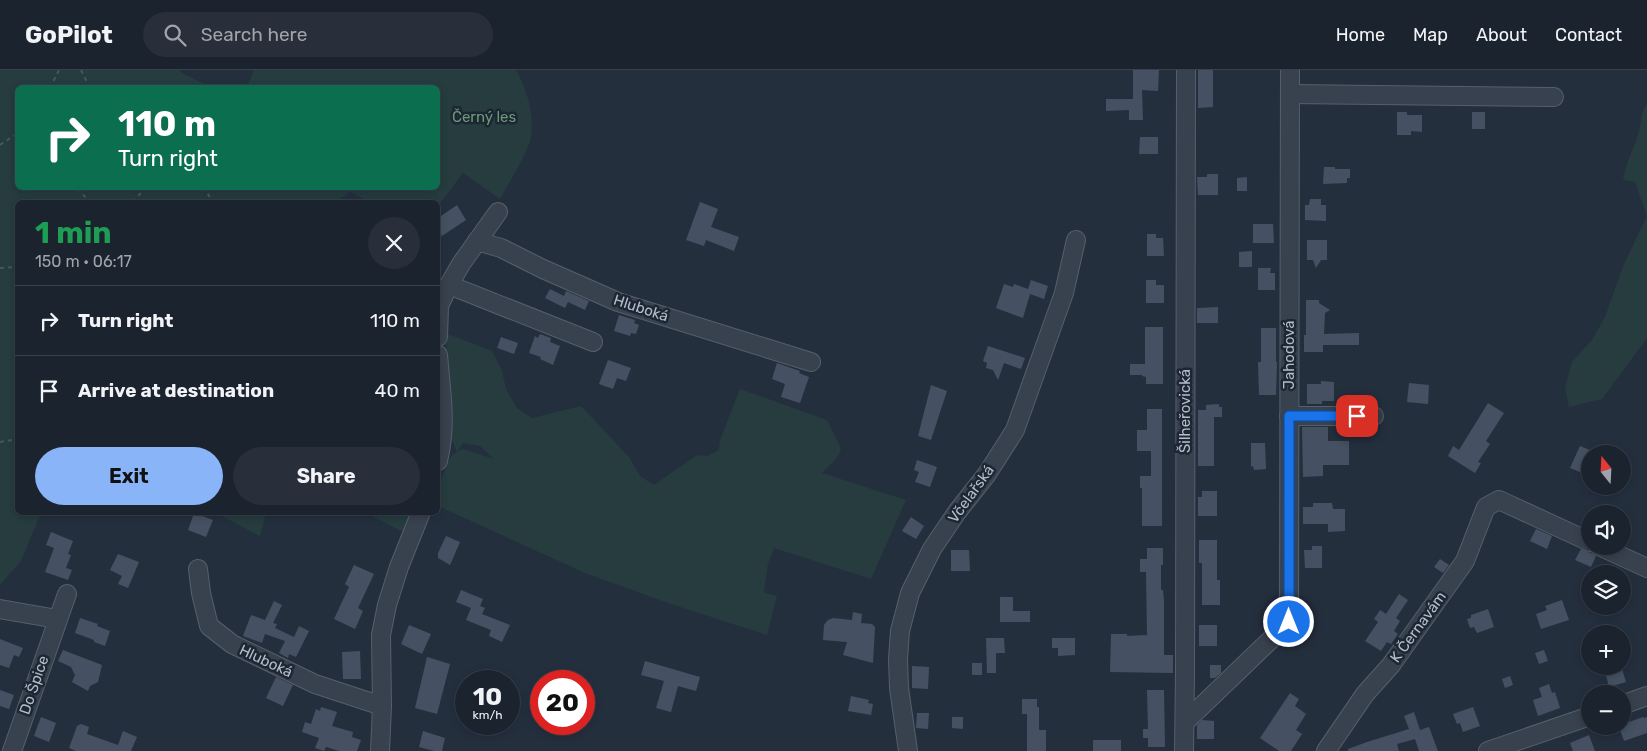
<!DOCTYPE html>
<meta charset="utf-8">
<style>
:root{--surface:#1b232e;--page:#282f3a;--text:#f1f3f6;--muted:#a0a4aa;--line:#39404a;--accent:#8ab4f8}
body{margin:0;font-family:Rubik,sans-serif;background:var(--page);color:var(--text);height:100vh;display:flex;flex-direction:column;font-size:19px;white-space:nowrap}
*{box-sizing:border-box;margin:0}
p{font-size:16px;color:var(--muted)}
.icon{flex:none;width:28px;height:28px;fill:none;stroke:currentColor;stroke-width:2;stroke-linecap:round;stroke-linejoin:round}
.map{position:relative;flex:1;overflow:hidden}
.side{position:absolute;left:15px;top:130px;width:425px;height:315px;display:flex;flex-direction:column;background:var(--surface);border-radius:8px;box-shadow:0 2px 8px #0003,0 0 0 1px var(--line)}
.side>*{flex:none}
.hud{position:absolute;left:15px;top:15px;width:425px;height:105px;border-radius:8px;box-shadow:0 2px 8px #0003,0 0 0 1px var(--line);background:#0b6e4f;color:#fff;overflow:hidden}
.needle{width:32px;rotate:342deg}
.tools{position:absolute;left:1581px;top:375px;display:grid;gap:10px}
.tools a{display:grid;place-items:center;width:50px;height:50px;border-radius:50%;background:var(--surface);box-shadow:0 2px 8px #0003,0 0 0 1px var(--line);font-size:25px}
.speed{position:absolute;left:455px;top:600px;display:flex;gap:10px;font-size:25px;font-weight:700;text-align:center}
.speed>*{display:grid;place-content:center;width:65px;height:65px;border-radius:50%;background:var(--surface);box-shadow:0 2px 8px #0003,0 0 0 1px var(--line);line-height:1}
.speed small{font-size:12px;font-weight:400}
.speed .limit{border:8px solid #d22;background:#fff;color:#111}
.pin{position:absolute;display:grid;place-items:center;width:42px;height:42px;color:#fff;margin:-21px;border-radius:10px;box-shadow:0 2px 8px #0006}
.me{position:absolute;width:55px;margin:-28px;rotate:0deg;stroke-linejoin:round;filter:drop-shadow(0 0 4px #0008)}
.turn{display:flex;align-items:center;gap:18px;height:105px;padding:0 20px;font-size:22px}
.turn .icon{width:65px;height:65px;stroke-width:2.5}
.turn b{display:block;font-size:35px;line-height:42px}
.round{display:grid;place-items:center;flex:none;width:52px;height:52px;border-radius:26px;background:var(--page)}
.summary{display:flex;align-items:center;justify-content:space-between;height:85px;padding:0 20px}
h1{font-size:30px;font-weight:700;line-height:38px;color:#1e9e55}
.primary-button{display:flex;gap:10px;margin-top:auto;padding:10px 20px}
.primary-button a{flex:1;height:58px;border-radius:30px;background:var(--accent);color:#111;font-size:20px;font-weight:700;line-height:58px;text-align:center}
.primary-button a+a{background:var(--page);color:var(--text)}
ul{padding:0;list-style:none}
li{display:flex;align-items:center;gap:15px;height:70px;padding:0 20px;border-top:1px solid var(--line)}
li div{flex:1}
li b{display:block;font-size:19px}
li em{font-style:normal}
header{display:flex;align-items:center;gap:30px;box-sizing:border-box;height:70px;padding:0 25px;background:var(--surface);border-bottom:1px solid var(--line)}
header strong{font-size:24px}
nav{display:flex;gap:28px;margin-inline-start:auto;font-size:18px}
.search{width:350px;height:45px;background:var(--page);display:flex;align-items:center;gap:12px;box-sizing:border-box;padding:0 18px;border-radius:28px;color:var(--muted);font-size:19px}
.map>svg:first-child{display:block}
.green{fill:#263c3f;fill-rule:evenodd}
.building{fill:#455162}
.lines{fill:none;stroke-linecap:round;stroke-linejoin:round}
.minor-casing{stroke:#565f6c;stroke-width:20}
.path{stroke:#44595c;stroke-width:2;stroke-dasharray:4 4;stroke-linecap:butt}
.minor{stroke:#38414e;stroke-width:18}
.route-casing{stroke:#114b97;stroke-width:12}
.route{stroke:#1a73e8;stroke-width:9}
.labels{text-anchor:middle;stroke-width:5;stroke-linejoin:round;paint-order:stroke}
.park-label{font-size:15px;fill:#6b9a76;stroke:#1d2633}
.street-label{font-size:15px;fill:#b4bcc9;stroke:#1d2633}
</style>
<header>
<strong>GoPilot</strong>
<div class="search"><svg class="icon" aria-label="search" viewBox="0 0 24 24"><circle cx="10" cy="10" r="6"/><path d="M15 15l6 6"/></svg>Search here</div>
<nav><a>Home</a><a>Map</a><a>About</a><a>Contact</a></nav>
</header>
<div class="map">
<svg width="1647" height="681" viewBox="0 0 1647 681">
<rect width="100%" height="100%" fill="#242f3e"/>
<g class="green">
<path d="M0,0h180v2l30,15 -192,1v100h420v-100l-191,-1 7,-17h262c11,19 20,49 14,71 -5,17 -21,41 -30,58l-37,-26 -25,33v-4h-68l-20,-10 -15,10h-317v310l23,1 -20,48 -21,24z"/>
<path d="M1647,34v234l-45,61 -33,8 -4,-20 7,-25 20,-22 13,-23 19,-53 23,-48 -12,-34 -12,-2c3,-20 14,-36 17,-54 3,-12 0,-11 7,-22z"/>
<path d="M445,263l47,18 10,20 4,18 11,19 15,10 49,-12 48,51 11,19 14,9 43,-30 10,1 12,-6 1,-10 20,-51 87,31 14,28c-2,11 -12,17 -19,25l84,27 -35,79 -97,-31 -6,16 -4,27 1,2 12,3 -10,39 -96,-31 -86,-31 -147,-67v-20l13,-30 6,-4 -11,-26 2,-17zM463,373l17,3 14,13 -31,-10 -5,2z"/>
<polygon points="216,443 266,443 260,466"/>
<polygon points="366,443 412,443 404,460 401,461"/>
</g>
<g class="building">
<polygon points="1133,0 1159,0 1158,21 1142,20 1143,50 1129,50 1129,40 1106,41 1106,29 1133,29"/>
<polygon points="1198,0 1213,0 1213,37 1198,38"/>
<polygon points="1397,42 1407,42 1407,45 1422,45 1422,62 1411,61 1411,65 1397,65"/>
<rect x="1472" y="42" width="13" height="17"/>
<polygon points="1140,67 1158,67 1158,84 1139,84"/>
<polygon points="1324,97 1335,97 1335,99 1350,99 1350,108 1347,108 1347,113 1323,114"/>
<polygon points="1207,104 1218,104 1218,125 1198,125 1197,107 1207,107"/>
<polygon points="1247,107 1247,121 1237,121 1237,108"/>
<polygon points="1310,129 1321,129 1321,135 1326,135 1326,151 1305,150 1305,135 1309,135"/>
<polygon points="700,132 718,139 711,157 739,167 734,181 706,170 704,176 686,170"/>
<polygon points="457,135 466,150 442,166 438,159 438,148"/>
<polygon points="1253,154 1273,154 1274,173 1253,173"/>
<polygon points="1147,164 1156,164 1156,168 1163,168 1164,186 1147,186"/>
<polygon points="1307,170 1327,170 1327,190 1321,190 1316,198 1313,190 1307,190"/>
<polygon points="1252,181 1252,197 1239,197 1239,182"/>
<polygon points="1258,198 1271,198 1270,203 1275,203 1275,220 1258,220"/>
<polygon points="1031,210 1048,216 1044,229 1030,224 1023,248 996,238 1004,214 1013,217 1014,214 1028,219"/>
<polygon points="1146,210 1156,210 1156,215 1164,215 1164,233 1146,233"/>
<polygon points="550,219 564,226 566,221 589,231 585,240 568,232 565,238 545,228"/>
<polygon points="1306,230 1319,230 1319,233 1330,240 1325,243 1324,264 1359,263 1359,275 1323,275 1323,282 1304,282 1304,265 1306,265"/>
<polygon points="1218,237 1218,253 1197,253 1197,238"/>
<polygon points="619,245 635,250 634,253 639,255 636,264 631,263 630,266 614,261"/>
<polygon points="1145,257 1163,257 1163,314 1146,314 1146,307 1142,306 1142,305 1130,305 1130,294 1145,294"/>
<polygon points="1261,258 1276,258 1276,292 1277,292 1276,325 1259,325 1258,292 1261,292"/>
<polygon points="540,264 551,268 550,272 560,276 553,295 540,289 541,287 529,283 535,266 538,268"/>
<polygon points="501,267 518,273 514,284 497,278"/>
<polygon points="988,276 1025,288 1021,299 1004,293 998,310 993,300 986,298 987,293 983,291"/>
<polygon points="608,290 631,298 626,311 617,308 613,319 599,314"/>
<polygon points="777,293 800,301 799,303 809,307 800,333 781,327 785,314 772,309"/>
<polygon points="1321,311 1334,312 1334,331 1322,331 1322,334 1307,334 1307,314 1321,314"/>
<polygon points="1409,313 1429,315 1428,334 1407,332"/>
<polygon points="931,315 947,321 931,370 918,366"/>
<polygon points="1488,333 1504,343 1486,371 1490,374 1478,392 1481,393 1475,403 1448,386 1453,376 1459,380"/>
<polygon points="1219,334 1219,337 1222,337 1222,347 1214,347 1214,396 1198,396 1198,340 1206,340 1206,335"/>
<polygon points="1147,339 1162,339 1162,456 1142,456 1142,418 1140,418 1140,406 1151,406 1151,381 1137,381 1137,360 1147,360"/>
<polygon points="1302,357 1328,357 1328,371 1349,371 1349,395 1323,395 1323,406 1303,407"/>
<polygon points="1251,373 1265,373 1266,399 1254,400 1253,396 1251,397"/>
<polygon points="1580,376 1590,380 1590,406 1570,398"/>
<polygon points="917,390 937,397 930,417 915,412 919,402 914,400"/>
<polygon points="1202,421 1217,421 1217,446 1198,446 1198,427 1202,427"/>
<polygon points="1313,433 1332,433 1333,439 1345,439 1345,461 1328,462 1328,454 1303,454 1303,437 1313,437"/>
<polygon points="194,443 213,450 206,467 188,460"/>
<polygon points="911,447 924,456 916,469 902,461"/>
<polygon points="1536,459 1552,466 1547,479 1530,471"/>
<polygon points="51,462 73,471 68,484 71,485 66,498 72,500 68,510 45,502 54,478 46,475"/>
<polygon points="446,466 460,472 450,495 438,488 438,483"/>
<polygon points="1199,470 1217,470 1217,510 1220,510 1220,535 1202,535 1202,493 1199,493"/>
<polygon points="1312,476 1322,476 1322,498 1305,498 1304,480 1312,480"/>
<polygon points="1147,478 1163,478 1163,495 1161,495 1161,520 1163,520 1164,531 1164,585 1173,585 1173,603 1110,602 1111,564 1127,564 1127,566 1147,565 1146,502 1140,502 1140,489 1147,489"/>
<polygon points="1581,479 1591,483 1596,486 1591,497 1575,490"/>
<polygon points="951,480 969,480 970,501 951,501"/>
<polygon points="118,484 139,492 128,518 118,514 122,506 110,500"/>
<polygon points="1440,489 1449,495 1443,503 1434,497"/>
<polygon points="354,495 374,504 358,538 363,541 355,559 334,549 349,517 345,514"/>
<polygon points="461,520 483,529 480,536 485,538 482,544 510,555 502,572 489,566 491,560 466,550 471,538 456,532"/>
<polygon points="1399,524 1408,530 1396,548 1400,551 1394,561 1398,564 1391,574 1387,572 1381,581 1365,571 1378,552 1374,549 1380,540 1386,544"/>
<polygon points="1000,527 1013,527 1013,541 1030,541 1030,552 1000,552"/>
<polygon points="1562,530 1569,550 1541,559 1536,544 1547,540 1545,536"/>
<polygon points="274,531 282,535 273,553 277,554 275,558 294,567 299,556 309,561 296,587 289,584 288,588 279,583 285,571 265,564 262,573 243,566 251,545 265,550"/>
<polygon points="1488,539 1494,557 1477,563 1474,557 1470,558 1467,549 1471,548 1471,545"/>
<polygon points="853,542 862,544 861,553 872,554 875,557 873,593 843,585 847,572 823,570 824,555 828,550 833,548 852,550"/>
<polygon points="80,548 98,554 97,556 110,561 105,576 94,572 94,570 75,563"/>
<polygon points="409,555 431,564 422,584 401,574"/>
<rect x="1199" y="555" width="18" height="21"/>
<polygon points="986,568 1004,568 1005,583 996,583 996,603 987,603"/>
<polygon points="1052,568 1075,568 1075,585 1058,586 1058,578 1052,578"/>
<polygon points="0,569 23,578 19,587 14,585 9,598 0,595"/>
<polygon points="63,580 102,595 98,612 90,616 88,621 72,612 75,605 71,597 58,591"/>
<polygon points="1544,580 1548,591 1539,594 1535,583"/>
<polygon points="360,581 361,609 343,609 342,582"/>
<polygon points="427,587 450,594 437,644 415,638"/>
<polygon points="645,591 700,607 696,621 678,616 671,642 656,638 664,611 641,605"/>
<rect x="972" y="593" width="10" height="12"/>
<polygon points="1210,595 1221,595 1221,603 1215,608 1210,608"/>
<polygon points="912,596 929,597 928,619 912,618"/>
<polygon points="1621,596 1626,612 1609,617 1605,601"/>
<polygon points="1510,606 1513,615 1505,618 1502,609"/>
<polygon points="276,607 293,615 283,636 266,628"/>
<polygon points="1549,614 1552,623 1555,622 1560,638 1538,646 1533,630 1542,627 1539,618"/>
<polygon points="0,620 14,625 9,639 0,636"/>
<polygon points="1147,620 1164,620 1165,677 1148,677 1148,668 1143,668 1143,659 1148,659"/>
<polygon points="1290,623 1299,629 1295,636 1306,644 1296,660 1302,664 1291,681 1279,681 1260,668"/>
<polygon points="851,626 869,630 868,633 873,634 871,645 848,641"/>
<polygon points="1022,629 1037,629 1037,637 1039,637 1039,660 1046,660 1046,681 1027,681 1027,644 1022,644"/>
<polygon points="321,637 337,642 332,656 353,662 352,667 361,670 357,681 339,681 326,677 324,681 315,678 319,668 302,662 305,652 311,654 316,639 320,641"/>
<polygon points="1473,637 1480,656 1463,662 1460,653 1457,654 1453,644"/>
<polygon points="1414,642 1420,660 1429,657 1438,681 1419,681 1415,669 1397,674 1399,681 1348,681 1348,679 1367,672 1409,659 1404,646"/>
<polygon points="917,643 929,643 928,659 916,658"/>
<polygon points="41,647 56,653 49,672 34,666"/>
<polygon points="952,647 963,647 963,659 952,658"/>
<polygon points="1643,647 1644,648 1647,647 1647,663 1624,671 1619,657 1626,655 1626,653"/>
<polygon points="1202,650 1214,651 1214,669 1197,669 1197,655"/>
<polygon points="81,654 89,657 87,664 118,675 123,661 137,667 131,681 76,681 69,678 77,656"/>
<polygon points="423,661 445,668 442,681 434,681 419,677"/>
<polygon points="1589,665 1595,681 1573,681 1570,673"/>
<rect x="1093" y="670" width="28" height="11"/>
</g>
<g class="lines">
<g class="minor-casing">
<g id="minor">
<polyline points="1290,24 1554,27"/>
<polyline points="477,171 501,178 543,199 618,232 811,292"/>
<polyline points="449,215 593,272"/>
<polyline points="438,267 439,236 449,215 461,194 498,142"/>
<path d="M438,285c3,36 9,70 0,106"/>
<polyline points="1289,346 1374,346"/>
<polyline points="1599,476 1647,498"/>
<polyline points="198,499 201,523 209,556 232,574 315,614 382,636"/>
<polyline points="0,539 57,549"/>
<polyline points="1622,635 1647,626"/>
<polyline points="1185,652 1289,552 1290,0"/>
<polyline points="12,681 67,524"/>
<polyline points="380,681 382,636 381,565 387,535 399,497 421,442"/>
<polyline points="908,681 899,618 898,589 900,561 910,523 932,479 957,442 987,404 1015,360 1064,223 1076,170"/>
<polyline points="1184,681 1185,605 1186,0"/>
<polyline points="1326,681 1365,624 1391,595 1465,491 1486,437 1499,430 1590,472"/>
<polyline points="1488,681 1590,646"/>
</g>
</g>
<g class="path">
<polyline points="81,0 90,18"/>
<polyline points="50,18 59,0"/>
<polyline points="0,75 18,63"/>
<polyline points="78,118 89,132"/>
<polyline points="202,118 208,124 212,132"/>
<polyline points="133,132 145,118"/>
<polyline points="0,198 18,197"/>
<polyline points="0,372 18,369"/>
</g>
<use href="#minor" class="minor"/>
</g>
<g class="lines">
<g class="route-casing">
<polyline id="route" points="1289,552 1289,346 1357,346"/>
</g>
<use href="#route" class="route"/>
</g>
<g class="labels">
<g class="park-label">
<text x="484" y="52">Černý les</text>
</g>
<g class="street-label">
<text transform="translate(641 238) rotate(18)" y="5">Hluboká</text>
<text transform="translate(1289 285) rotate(-90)" y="5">Jahodová</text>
<text transform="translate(1185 341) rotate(-90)" y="5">Šilheřovická</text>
<text transform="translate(971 424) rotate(-54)" y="5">Včelařská</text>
<text transform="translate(1418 557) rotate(-54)" y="5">K Černavám</text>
<text transform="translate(266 591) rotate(25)" y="5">Hluboká</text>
<text transform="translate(34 615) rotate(-71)" y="5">Do Špice</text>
</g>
</g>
</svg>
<div class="tools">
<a><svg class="needle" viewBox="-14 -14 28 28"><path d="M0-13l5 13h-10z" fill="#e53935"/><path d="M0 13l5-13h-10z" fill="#a0a4aa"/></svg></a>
<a><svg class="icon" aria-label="sound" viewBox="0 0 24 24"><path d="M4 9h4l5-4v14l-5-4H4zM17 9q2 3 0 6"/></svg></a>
<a><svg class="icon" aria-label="layers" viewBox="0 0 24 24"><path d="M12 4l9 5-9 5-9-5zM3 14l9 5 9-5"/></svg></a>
<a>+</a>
<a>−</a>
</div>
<div class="speed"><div>10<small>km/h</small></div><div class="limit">20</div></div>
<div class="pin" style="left:1357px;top:346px;background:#d93025"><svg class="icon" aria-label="arrive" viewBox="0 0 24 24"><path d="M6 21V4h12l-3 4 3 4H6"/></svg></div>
<svg class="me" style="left:1289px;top:552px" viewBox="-20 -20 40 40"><circle r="17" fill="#1a73e8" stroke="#fff" stroke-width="3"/><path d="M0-11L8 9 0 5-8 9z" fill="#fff"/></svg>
<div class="hud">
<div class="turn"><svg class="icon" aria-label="right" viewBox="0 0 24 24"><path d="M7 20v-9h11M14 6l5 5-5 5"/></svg><div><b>110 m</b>Turn right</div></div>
</div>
<section class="side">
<div class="summary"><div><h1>1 min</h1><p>150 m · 06:17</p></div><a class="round"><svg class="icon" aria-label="close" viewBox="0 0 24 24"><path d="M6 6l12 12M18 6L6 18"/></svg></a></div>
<ul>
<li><svg class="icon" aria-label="right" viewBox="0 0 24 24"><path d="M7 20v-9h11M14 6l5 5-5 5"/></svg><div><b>Turn right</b></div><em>110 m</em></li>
<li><svg class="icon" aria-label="arrive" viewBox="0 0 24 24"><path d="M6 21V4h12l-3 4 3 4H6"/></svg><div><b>Arrive at destination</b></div><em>40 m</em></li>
</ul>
<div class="primary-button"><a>Exit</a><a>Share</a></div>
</section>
</div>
